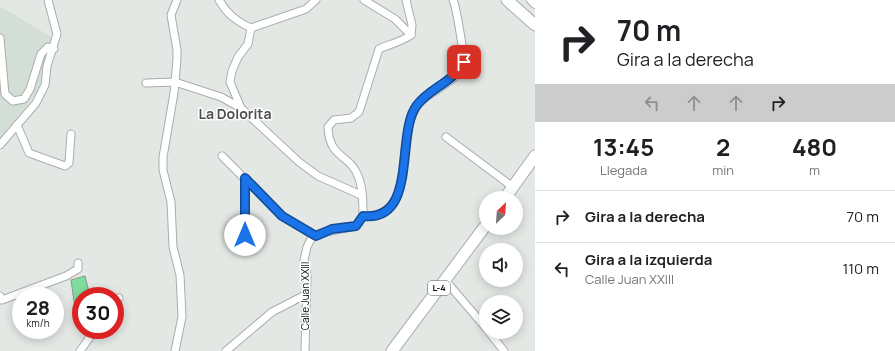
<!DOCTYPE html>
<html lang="es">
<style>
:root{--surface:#fff;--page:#f6f6f6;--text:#202124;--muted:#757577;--line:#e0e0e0}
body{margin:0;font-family:Manrope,sans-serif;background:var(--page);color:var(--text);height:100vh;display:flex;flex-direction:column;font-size:15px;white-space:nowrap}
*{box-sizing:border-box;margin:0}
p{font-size:13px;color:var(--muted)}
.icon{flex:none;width:22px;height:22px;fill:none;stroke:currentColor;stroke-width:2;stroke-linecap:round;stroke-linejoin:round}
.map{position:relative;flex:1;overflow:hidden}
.drawer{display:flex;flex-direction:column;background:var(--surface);width:360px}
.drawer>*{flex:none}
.hud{background:#fff;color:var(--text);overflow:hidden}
.needle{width:26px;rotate:25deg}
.fabs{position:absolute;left:479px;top:191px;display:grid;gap:8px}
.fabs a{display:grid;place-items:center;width:44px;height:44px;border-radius:50%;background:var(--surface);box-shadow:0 2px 10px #0003;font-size:20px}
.speed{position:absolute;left:12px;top:287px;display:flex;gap:8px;font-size:20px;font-weight:700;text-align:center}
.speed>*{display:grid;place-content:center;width:52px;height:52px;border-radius:50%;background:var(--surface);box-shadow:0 2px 10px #0003;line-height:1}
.speed small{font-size:10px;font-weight:400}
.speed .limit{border:6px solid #d22;background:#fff;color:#111}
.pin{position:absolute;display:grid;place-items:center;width:34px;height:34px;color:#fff;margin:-17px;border-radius:8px;box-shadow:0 2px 6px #0006}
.me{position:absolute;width:44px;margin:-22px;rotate:0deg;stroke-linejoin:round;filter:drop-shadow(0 0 3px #0008)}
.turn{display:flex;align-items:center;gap:14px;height:84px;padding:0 16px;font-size:18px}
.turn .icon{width:52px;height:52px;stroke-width:2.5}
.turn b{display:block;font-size:28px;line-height:34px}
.lanes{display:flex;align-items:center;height:38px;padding:0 16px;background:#0003;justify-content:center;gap:20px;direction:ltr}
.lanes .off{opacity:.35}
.eta{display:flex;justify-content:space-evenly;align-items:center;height:68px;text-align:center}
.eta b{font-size:24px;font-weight:700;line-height:28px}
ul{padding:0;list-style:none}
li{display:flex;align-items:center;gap:12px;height:52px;padding:0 16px;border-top:1px solid var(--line)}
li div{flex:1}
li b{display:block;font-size:15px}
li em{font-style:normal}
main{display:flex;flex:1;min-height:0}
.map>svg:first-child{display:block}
.built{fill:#d3dfd6}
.building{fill:#7fdda0;stroke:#8e9390}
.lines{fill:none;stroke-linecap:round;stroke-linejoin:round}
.minor-casing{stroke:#a9aeaa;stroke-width:9}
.tertiary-casing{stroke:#a9aeaa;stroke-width:10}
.primary-casing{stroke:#a9aeaa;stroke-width:13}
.minor{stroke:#fff;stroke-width:7}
.tertiary{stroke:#fff;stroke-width:8}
.primary{stroke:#fff;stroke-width:11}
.route-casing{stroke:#114b97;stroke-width:10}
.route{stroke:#1a73e8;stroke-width:7}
.labels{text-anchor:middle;stroke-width:3;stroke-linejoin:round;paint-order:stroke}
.shield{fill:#fff;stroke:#545554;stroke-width:1}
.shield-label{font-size:9px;font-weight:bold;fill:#0a0c0b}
.street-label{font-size:10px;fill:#0a0c0b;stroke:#fff}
.district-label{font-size:14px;font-weight:bold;fill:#4b4f4c;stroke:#fff}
</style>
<main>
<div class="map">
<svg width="535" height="351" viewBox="0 0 535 351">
<rect width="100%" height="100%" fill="#e3e8e4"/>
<polygon class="built" points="0,8 3,8 53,38 39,89 0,140"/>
<polygon class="building" points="85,276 90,296 81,296 81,306 75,308 71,280"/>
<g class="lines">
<g class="minor-casing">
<g id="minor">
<path d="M219,0c8,14 17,21 32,28l55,-19 10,-9"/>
<polyline points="364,0 395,19 411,35"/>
<polyline points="0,38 5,94 13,101 24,99 30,89 41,54 48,47 54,49"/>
<polyline points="146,83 175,82 221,97 241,108 299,162 318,176 361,195"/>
<polyline points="241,108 230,82 232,71 238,57 248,44 251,28"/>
<polyline points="17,125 29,153 65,166 69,163 71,134"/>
<polyline points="446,137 513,187"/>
<polyline points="0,145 36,103 45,85 47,66 57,34 48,0"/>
<polyline points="222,156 282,216 315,236"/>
<path d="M363,216c45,5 38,-51 44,-79 1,-8 3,-16 6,-23 8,-24 44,-27 50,-51 2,-6 -7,-57 -10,-63"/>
<polyline points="245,235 245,178"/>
<polyline points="445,280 486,328"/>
<polyline points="0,296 2,300 66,276 78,269 78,263"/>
<polyline points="115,303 119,298"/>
<polyline points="489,332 504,351"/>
<polyline points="80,351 95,330"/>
<polyline points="175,351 182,317 180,275 173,247 171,202 163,170 163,157 174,93 177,59 177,50 171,15 177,0"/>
<polyline points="226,351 272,312 305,295"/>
<path d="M305,351l2,-75 -3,-16 3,-13 4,-8 9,-6 36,-7 7,-10c0,-13 0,-29 -5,-40 -8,-22 -29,-17 -30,-49l6,-7 17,-2 8,-6 20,-63c11,-5 22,-7 32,-14l1,-10 -6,-25"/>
</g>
</g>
<g class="tertiary-casing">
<polyline id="tertiary" points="531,0 535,4"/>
</g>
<g class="primary-casing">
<g id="primary">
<polyline points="507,0 535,25"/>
<polyline points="505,198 535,156"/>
<polyline points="392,351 486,225"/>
</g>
</g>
<use href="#minor" class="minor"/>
<use href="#tertiary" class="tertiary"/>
<use href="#primary" class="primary"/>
</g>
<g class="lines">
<g class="route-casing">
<path id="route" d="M245,235v-57l37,38 34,20 16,-7 24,-3 7,-10c56,6 32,-83 54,-111 14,-18 34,-21 47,-43"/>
</g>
<use href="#route" class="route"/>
</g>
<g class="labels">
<rect class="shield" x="428" y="281" width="22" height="14" rx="3"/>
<g class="shield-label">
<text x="439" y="291">L-4</text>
</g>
<g class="street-label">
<text transform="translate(305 296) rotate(-90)" y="4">Calle Juan XXIII</text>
</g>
<g class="district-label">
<text x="235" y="119">La Dolorita</text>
</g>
</g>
</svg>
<div class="fabs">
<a><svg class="needle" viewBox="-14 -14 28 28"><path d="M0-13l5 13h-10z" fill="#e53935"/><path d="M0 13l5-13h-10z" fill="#757577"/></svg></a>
<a><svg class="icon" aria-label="sound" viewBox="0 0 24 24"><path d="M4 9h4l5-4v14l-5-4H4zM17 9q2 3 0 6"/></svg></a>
<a><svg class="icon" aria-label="layers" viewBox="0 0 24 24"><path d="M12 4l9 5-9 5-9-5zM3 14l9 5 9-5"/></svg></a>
</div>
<div class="speed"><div>28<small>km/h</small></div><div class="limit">30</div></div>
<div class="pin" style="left:464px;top:62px;background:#d93025"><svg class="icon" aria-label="arrive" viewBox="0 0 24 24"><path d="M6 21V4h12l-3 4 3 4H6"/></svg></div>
<svg class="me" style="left:245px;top:235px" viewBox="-20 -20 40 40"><circle r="19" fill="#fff"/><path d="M0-13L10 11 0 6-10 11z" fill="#1a73e8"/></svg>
</div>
<section class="drawer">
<div class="hud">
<div class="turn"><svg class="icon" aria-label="right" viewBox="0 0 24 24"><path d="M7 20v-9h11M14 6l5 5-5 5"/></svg><div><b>70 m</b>Gira a la derecha</div></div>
<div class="lanes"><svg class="icon off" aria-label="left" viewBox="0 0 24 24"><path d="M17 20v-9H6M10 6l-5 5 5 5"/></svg><svg class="icon off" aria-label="ahead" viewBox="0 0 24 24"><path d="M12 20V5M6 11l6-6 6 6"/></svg><svg class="icon off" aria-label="ahead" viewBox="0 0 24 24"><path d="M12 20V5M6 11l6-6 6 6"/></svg><svg class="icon" aria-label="right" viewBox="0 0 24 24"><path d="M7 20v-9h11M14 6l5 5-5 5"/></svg></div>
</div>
<div class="eta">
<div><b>13:45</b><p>Llegada</p></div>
<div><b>2</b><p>min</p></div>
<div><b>480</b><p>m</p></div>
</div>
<ul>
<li><svg class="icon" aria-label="right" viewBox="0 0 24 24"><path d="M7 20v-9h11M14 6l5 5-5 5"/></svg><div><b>Gira a la derecha</b></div><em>70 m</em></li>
<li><svg class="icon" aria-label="left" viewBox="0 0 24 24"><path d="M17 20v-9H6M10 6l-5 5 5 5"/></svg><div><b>Gira a la izquierda</b><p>Calle Juan XXIII</p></div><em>110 m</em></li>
</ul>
</section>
</main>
